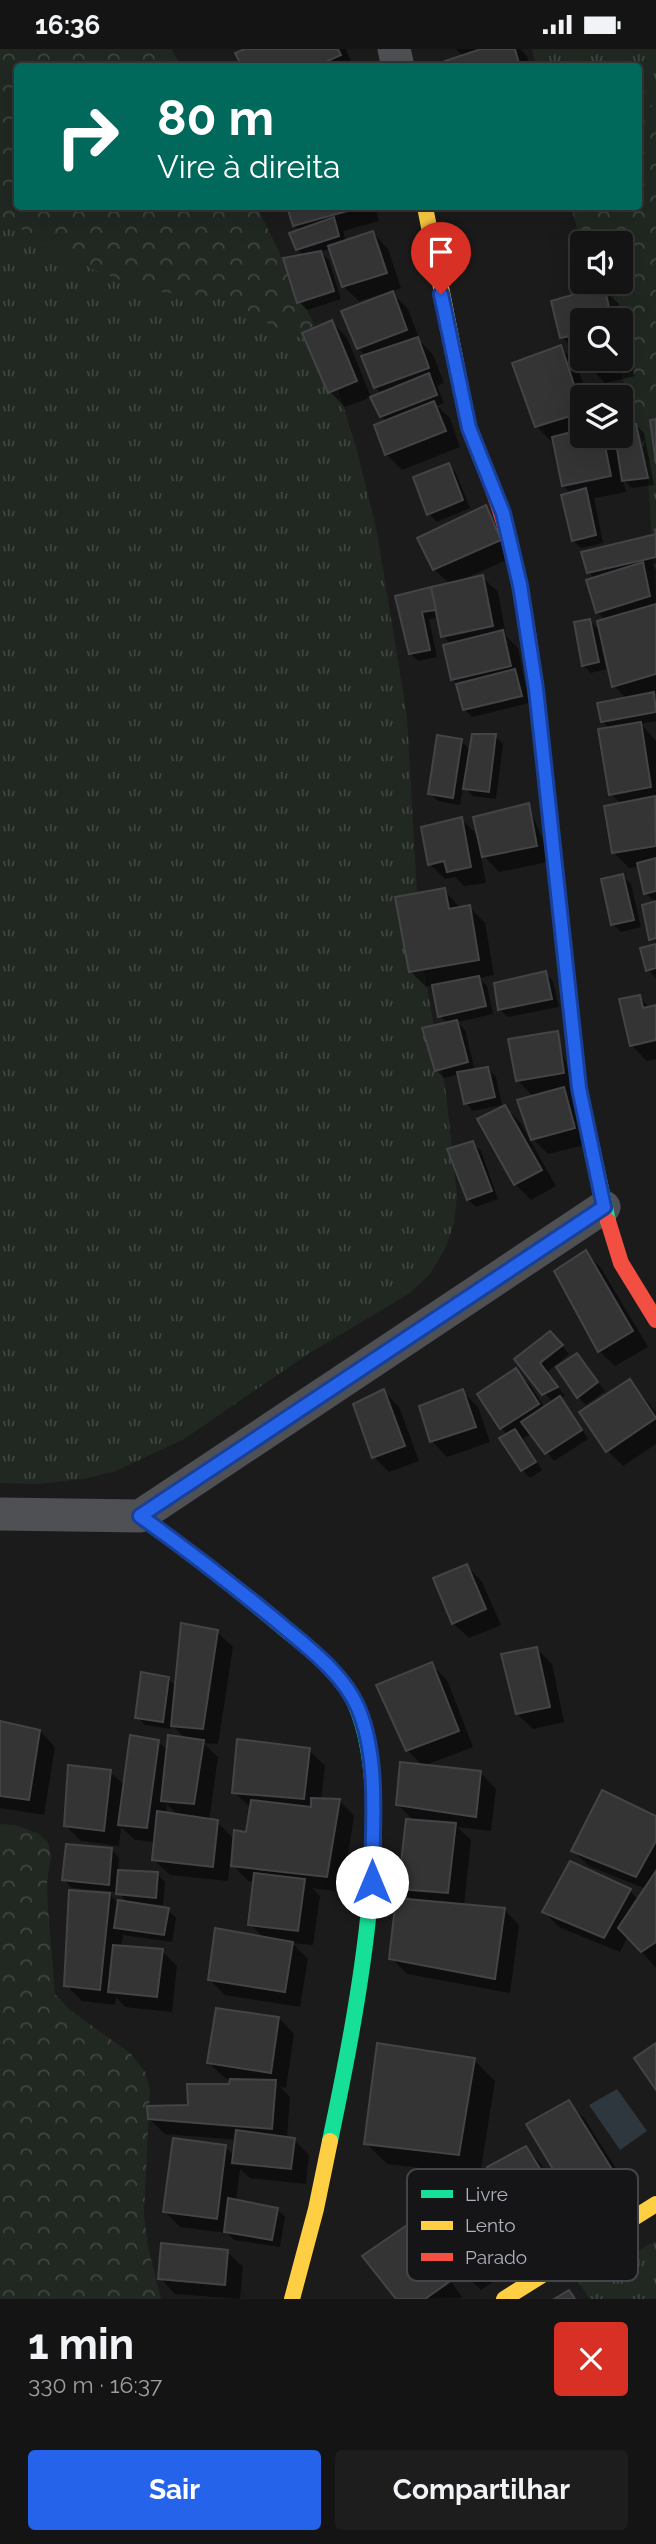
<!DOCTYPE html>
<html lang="pt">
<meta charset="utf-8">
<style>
:root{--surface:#141414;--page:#1d1d1d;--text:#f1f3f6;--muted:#9d9ea0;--line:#333334;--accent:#2563eb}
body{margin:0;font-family:Raleway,sans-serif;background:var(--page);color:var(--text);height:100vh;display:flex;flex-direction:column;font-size:26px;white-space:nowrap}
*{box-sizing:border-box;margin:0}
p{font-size:23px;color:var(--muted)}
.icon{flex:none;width:38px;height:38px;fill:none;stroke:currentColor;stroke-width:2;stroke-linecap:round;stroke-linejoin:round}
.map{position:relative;height:2250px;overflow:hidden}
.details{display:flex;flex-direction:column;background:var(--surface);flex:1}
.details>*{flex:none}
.banner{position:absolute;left:14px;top:14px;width:628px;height:147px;border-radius:7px;box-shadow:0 7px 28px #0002,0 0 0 2px var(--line);background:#00695c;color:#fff;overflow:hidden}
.tools{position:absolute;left:570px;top:182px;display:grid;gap:14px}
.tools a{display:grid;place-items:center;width:63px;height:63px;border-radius:7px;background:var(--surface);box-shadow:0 7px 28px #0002,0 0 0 2px var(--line);font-size:35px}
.pin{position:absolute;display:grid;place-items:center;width:60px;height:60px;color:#fff;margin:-72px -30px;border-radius:50% 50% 50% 0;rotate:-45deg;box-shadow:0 0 7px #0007}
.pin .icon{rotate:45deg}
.me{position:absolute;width:77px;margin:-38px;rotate:0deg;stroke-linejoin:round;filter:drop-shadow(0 0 5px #0008)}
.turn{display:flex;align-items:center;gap:24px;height:147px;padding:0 28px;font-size:32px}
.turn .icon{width:91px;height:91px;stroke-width:2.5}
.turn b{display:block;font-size:49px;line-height:60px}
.round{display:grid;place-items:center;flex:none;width:74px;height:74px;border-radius:7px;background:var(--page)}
.head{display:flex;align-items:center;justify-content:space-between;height:119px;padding:0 28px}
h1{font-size:42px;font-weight:700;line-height:52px}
.button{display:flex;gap:14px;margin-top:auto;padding:14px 28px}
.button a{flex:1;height:80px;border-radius:7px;background:var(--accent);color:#fff;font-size:28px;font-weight:700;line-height:80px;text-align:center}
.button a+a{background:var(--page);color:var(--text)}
.status{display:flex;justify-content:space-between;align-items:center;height:49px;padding:0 35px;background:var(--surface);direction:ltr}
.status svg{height:19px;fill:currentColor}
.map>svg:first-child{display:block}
.grass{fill:url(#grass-tufts)}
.forest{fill:url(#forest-crowns)}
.water{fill:#2e373d}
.shadow{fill:#0007;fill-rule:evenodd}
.building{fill:#343435;stroke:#434447;stroke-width:2}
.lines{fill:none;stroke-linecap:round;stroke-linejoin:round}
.street{stroke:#4f5054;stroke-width:33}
.fast{stroke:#16e098;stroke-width:16}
.slow{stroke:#ffcf43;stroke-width:16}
.jam{stroke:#f24e42;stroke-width:16}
.route-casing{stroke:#184099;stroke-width:18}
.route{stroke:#2563eb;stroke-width:12}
.key{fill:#151517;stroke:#434448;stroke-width:2}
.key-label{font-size:19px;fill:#adb2bb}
</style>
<div class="status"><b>16:36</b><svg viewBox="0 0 49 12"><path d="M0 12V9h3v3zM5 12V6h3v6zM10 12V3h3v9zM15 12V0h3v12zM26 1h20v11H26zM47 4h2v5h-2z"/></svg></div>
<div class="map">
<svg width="656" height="2250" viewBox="0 0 656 2250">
<defs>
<pattern id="grass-tufts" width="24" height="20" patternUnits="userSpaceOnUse" patternTransform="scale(1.75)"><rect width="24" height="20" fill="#212822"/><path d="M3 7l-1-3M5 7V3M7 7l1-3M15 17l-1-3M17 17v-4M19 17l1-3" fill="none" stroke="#3f4540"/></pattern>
<pattern id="forest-crowns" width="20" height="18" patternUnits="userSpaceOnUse" patternTransform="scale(1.75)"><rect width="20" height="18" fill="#212822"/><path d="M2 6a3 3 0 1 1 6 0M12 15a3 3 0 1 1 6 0" fill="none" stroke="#3f4540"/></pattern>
</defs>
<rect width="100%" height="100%" fill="#1b1b1b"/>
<g class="grass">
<polygon points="0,0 171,0 181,17 18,18 18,158 257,158 324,296 356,398 377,483 407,667 420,900 446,1044 457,1147 454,1175 445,1200 430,1225 410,1244 308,1305 184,1390 116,1422 83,1430 38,1435 0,1434"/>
<polygon points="532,0 656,0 656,556 648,429 636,375 617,310 621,310 621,271 605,271 593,233 621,233 621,194 583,194 583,198 571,158 639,158 639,18 536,17"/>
<polygon points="656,2192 656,2250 590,2250 579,2234"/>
</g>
<g class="forest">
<polygon points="0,0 171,0 181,17 18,18 18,158 257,158 324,296 279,282 253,264 216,248 150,242 96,222 0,168"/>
<polygon points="639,52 656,58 656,360 636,375 617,310 621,310 621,271 605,271 593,233 621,233 621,194 583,194 583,198 571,158 639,158"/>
<polygon points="0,1775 16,1776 39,1785 48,1793 51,1807 47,1834 48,1859 55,1945 69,1960 131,2005 145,2023 150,2041 144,2164 148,2198 161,2250 0,2250"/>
</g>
<polygon class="water" points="617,2040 647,2082 620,2101 589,2056"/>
<g class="shadow">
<polygon points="249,0 346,0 353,18 244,18"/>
<polygon points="456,0 520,0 527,7 530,18 448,18 464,8"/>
<polygon points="268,158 375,158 379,172 343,182 346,193 373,184 388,200 401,239 391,243 408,260 420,292 433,306 444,334 437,337 444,354 437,357 450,369 460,398 402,421 386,405 387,373 381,367 382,345 375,338 366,307 358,299 383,248 382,245 359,252 343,237 331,199 320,203 329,211 341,250 307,261 299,253 304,207 297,200 300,182 294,176 289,158 274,163"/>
<polygon points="603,239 619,255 635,327 605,334 590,318 588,310 621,310 621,271 583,271 583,303 578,304 562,288"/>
<polygon points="332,273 347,289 371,348 345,358 330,343"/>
<polygon points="560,298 576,314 588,348 583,348 583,387 610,387 618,395 617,387 621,387 636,376 644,384 654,436 632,439 623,431 626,443 594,449 603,494 581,499 573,491 572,445 563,437 554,392 552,393 536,377"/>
<polygon points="448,416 456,424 470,459 437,473 429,465"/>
<polygon points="485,458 516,507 461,531 461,533 482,528 498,543 506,587 518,599 529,654 472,668 464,660 458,636 452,630 451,595 443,587 439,569 429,570 437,608 418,612 410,604 397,549 450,535 434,520"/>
<polygon points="656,486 656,644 654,645 656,647 656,672 641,675 656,692 656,854 646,844 640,817 629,819 614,804 621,755 611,745 610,680 603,673 627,650 614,637 605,599 602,600 606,620 591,624 583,616 590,572 601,583 606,571 597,563 595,530 588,523"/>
<polygon points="495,687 503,695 496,750 473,747 463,737 460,756 438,752 430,744 461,692 471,702"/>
<polygon points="528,756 552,812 499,823 480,803 486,834 464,837 455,828 445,830 430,815 461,770 480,789"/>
<polygon points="623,827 631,835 641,878 621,883 613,875"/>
<polygon points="444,841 461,860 469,858 485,874 494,926 479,929 487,937 493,965 457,973 465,981 475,1022 488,1020 496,1028 502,1056 473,1062 466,1054 459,1025 444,1029 436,1021 448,975 440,967 434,936 426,938 410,922"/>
<polygon points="656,896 656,929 648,921"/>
<polygon points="545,924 553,932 559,958 508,968 500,961"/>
<polygon points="639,948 650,959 656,957 656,1010 647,1012 631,996"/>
<polygon points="557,984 589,1095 548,1105 533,1090 534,1048 517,1031"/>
<polygon points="505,1058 520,1073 556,1137 531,1151 515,1135"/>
<polygon points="473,1094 481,1102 498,1150 476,1158 468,1150"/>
<polygon points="586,1203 601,1219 648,1298 615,1317 599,1302"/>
<polygon points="558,1292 569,1305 547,1323 565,1347 559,1349 568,1358 588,1390 554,1412 532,1384 523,1390 542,1421 530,1429 522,1421 508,1386 501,1379 516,1322 531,1337 545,1359 553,1354 517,1311"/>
<polygon points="577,1306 605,1342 586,1356 578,1348"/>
<polygon points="630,1332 656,1363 656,1395 623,1417 608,1402"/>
<polygon points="384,1342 399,1358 419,1412 389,1423 374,1408"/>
<polygon points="462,1342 478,1358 490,1393 447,1408 432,1392"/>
<polygon points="467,1517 482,1533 501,1576 469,1589 453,1574"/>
<path d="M217,1583l16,15 -15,97 -15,-1 15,14 -9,64 8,1 18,18 13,-6 3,-26 -17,-16 75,-42 16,16 -4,34h18l15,16 -12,76 -30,-4 8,8 -7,49 -21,-2 16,16 -8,48 -75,-12 -15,-15 54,-42 -14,-14 5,-42 -7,-1 -18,-19 -2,19 -58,-6 -16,-15 2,-18 -21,-2 -14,-13 -2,19 -38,-5 -15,-15 44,-54 15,14 33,-45 10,10 18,-12 -15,-15v5l-26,-4 -8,-8 32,-38 7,8zM167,1756l5,4 6,7 -12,-2z"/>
<polygon points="537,1600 552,1615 564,1673 533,1680 517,1665"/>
<polygon points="431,1615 447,1631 473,1698 423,1717 407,1701"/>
<polygon points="0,1674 40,1682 55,1698 44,1766 0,1759"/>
<polygon points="481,1724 496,1740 491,1782 457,1778 471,1791 464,1857 504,1860 519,1876 510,1944 407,1925 391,1909 414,1852 400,1839 414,1772 398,1756"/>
<polygon points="656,1769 656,1919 628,1887 620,1903 559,1878 544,1863 630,1842 639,1851 646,1840 589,1817 573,1802"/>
<polygon points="111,1801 119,1808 118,1822 157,1825 165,1833 163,1856 143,1854 143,1857 168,1861 176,1869 172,1893 123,1886 121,1898 162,1902 177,1917 172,1963 125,1958 116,1948 115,1956 82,1952 66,1936 110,1846 119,1855 128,1855 118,1843 72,1839 64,1831"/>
<polygon points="279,1969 294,1985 286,2039 280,2038 290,2048 287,2090 294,2091 309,2106 306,2135 250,2129 240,2120 236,2152 277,2160 285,2168 280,2198 234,2191 227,2184 180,2178 164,2162 225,2098 235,2107 237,2091 165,2085 149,2070 190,2058 231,2037 232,2031 225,2029 209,2014"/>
<polygon points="474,2011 495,2032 480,2126 387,2115 366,2094"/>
<polygon points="568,2054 584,2069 636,2151 595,2176 580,2161"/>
<polygon points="526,2100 541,2115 581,2178 550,2195 534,2179"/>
<polygon points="455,2124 470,2139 522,2213 481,2241 465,2226"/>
<polygon points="407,2178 422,2194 463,2249 399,2250"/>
<polygon points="227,2203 243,2218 240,2250 175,2245 160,2229"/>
</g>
<g class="building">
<polygon points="245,0 338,0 341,6 314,18 242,18 235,4"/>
<polygon points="481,0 515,0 520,18 446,18 445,12"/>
<polygon points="287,158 362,158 293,177"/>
<polygon points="334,168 339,187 296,201 289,184"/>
<polygon points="373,182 387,224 342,238 328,197"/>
<polygon points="321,202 334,242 297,254 283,209"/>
<polygon points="604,237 612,271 583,271 583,296 580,285 560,289 551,252"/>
<polygon points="393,242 407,281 357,300 341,262"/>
<polygon points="332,271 357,332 328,344 302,284"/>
<polygon points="418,288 429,319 374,339 361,307"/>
<polygon points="561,296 583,363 535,378 512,314"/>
<polygon points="586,310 620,310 621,312 588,319"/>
<polygon points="429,324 437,346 380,368 370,348"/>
<polygon points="434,352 446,382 385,406 374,376"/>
<polygon points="656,370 656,414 650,371"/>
<polygon points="621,375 636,375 648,429 622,432 615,387 621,387"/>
<polygon points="583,380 583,387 603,387 611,427 562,437 552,388"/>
<polygon points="449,414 463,451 427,466 413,428"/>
<polygon points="586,439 596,486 572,492 561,446"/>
<polygon points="486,456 501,491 433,521 417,489"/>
<polygon points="656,485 656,508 587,524 581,503"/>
<polygon points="643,513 650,547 596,564 586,531"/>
<polygon points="483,526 493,577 441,588 431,538"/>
<polygon points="431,538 436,561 422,563 430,601 409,605 395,547"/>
<polygon points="656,555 656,625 612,638 597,572"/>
<polygon points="590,570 599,613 582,617 574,573"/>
<polygon points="503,581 511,617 451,631 443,596"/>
<polygon points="515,620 522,647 463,661 456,635"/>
<polygon points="654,643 656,663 601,673 597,654"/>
<polygon points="641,673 651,738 609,746 598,680"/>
<polygon points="472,685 496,685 489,743 463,740"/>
<polygon points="437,686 462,690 453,749 428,745"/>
<polygon points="655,747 656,797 612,804 604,757"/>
<polygon points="529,754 537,797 482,808 473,768"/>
<polygon points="462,768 471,818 447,823 444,812 428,816 421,778"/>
<polygon points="656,809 656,842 644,845 637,814"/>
<polygon points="623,825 634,871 611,876 601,830"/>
<polygon points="445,839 449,860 470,856 479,911 409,923 395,848"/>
<polygon points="656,852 656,889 649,891 642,856"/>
<polygon points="656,895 656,919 646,922 640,899"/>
<polygon points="546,922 552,950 498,961 494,934"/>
<polygon points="479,927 486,957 438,968 432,936"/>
<polygon points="640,946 643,959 656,956 656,991 630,997 619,950"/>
<polygon points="457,971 468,1013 435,1022 422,979"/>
<polygon points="558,982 564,1024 516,1032 508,990"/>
<polygon points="488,1018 495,1048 464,1055 457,1023"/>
<polygon points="564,1038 575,1079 531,1091 517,1051"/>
<polygon points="505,1056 542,1121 514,1136 477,1070"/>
<polygon points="473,1092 492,1142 467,1151 447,1100"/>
<polygon points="586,1201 633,1282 598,1303 554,1222"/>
<polygon points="550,1282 563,1296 540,1314 558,1338 542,1346 514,1310"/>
<polygon points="577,1304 598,1333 577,1349 556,1318"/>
<polygon points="516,1319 539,1355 500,1380 477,1345"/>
<polygon points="630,1330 656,1369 606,1403 579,1363"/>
<polygon points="384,1340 405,1397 372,1409 353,1355"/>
<polygon points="463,1340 476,1378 430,1393 419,1357"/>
<polygon points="560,1347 582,1381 545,1405 521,1373"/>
<polygon points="515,1380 536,1413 521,1422 499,1389"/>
<polygon points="467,1515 486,1560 452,1575 433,1529"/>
<polygon points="181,1574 218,1581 203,1680 171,1677"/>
<polygon points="537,1598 550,1658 516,1665 501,1605"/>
<polygon points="432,1613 459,1682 406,1702 376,1636"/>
<polygon points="141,1623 169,1628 163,1673 135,1669"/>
<polygon points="0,1672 40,1681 29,1751 0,1747"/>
<polygon points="130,1686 159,1691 147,1779 118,1776"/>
<polygon points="168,1686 204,1691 194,1755 161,1752"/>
<polygon points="237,1690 310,1699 304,1750 232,1744"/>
<polygon points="400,1713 481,1722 476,1768 396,1756"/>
<polygon points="68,1716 111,1721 104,1782 64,1777"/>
<polygon points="602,1741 656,1767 656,1792 636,1828 571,1802"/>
<polygon points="311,1749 340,1750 327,1828 231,1817 234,1781 246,1783 251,1751 311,1758"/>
<polygon points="157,1762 218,1771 213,1818 152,1811"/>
<polygon points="406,1770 456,1774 448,1844 398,1840"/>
<polygon points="66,1795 112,1799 109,1836 62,1831"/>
<polygon points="570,1812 631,1840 604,1889 542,1863"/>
<polygon points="118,1821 158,1823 156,1849 116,1845"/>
<polygon points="656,1822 656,1893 641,1903 618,1879"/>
<polygon points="254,1824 305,1830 298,1882 248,1876"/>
<polygon points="69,1841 110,1844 100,1941 64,1937"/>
<polygon points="396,1849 505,1859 495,1930 389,1910"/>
<polygon points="118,1851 169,1859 164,1886 114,1879"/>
<polygon points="215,1879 293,1893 285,1943 208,1931"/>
<polygon points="113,1896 163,1900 157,1948 108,1943"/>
<polygon points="216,1959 279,1968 271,2024 207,2014"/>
<polygon points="377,1994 475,2009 459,2106 364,2095"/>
<polygon points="656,1994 656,2041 634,2009"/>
<polygon points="230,2030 276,2031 272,2080 148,2070 147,2057 188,2056 187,2035 229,2035"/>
<polygon points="569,2051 621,2135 578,2162 526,2075"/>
<polygon points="236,2081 295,2089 291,2120 232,2114"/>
<polygon points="173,2089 226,2096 217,2170 163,2163"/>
<polygon points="526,2097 566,2162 533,2180 487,2118"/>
<polygon points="228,2149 278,2159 272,2191 224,2183"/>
<polygon points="407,2176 449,2233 425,2250 396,2250 362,2207"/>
<polygon points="161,2194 228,2201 225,2236 158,2230"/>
<polygon points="569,2241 575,2250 554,2250"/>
</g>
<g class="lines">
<g class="street">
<polyline points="394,0 398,18"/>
<polyline points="0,1465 140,1467 604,1158"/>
</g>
<g class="fast">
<polyline points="545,723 579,1039 608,1172"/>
<path d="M140,1467c51,36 98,74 146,114 19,16 43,33 58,54 64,90 8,351 -14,457"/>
</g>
<g class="slow">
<polyline points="425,158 469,379 487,425"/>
<polyline points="292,2250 316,2160 330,2092"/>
<polyline points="504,2250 656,2155"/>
</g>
<g class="jam">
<path d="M487,425c38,95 47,197 58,298"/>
<polyline points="608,1172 621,1214 656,1271"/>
</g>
</g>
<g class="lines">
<g class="route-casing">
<path id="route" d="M372,1833c0,-54 8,-122 -14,-174 -15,-35 -51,-61 -79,-85 -46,-38 -90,-72 -139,-107l464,-309 -25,-119 -43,-399 -16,-104 -17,-72 -34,-85 -28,-134"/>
</g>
<use href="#route" class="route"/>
</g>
<rect x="407" y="2120" width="231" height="112" rx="10" class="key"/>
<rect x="421" y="2141" width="32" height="8" fill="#16e098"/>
<rect x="421" y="2172" width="32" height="9" fill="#ffcf43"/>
<rect x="421" y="2204" width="32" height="8" fill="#f24e42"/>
<g class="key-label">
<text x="465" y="2152">Livre</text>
<text x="465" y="2183">Lento</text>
<text x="465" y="2215">Parado</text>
</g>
</svg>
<div class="tools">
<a><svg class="icon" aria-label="sound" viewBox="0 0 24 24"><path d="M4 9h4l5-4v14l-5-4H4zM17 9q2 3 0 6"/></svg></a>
<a><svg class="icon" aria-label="search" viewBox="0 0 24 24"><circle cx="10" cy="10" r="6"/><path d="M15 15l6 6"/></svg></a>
<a><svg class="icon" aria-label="layers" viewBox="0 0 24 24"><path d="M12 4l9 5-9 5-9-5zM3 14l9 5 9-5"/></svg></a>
</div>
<div class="pin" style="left:441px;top:245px;background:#d93025"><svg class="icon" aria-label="arrive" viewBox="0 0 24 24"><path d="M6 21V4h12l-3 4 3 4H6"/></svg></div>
<svg class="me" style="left:372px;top:1833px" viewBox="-20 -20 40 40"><circle r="19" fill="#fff"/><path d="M0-13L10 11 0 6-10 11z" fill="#2563eb"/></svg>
<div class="banner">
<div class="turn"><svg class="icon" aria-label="right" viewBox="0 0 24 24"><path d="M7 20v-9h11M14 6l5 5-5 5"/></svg><div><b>80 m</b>Vire à direita</div></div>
</div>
</div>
<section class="details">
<div class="head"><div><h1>1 min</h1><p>330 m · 16:37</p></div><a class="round" style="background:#d93025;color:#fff"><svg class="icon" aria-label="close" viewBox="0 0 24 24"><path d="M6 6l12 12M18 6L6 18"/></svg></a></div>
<div class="button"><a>Sair</a><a>Compartilhar</a></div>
</section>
